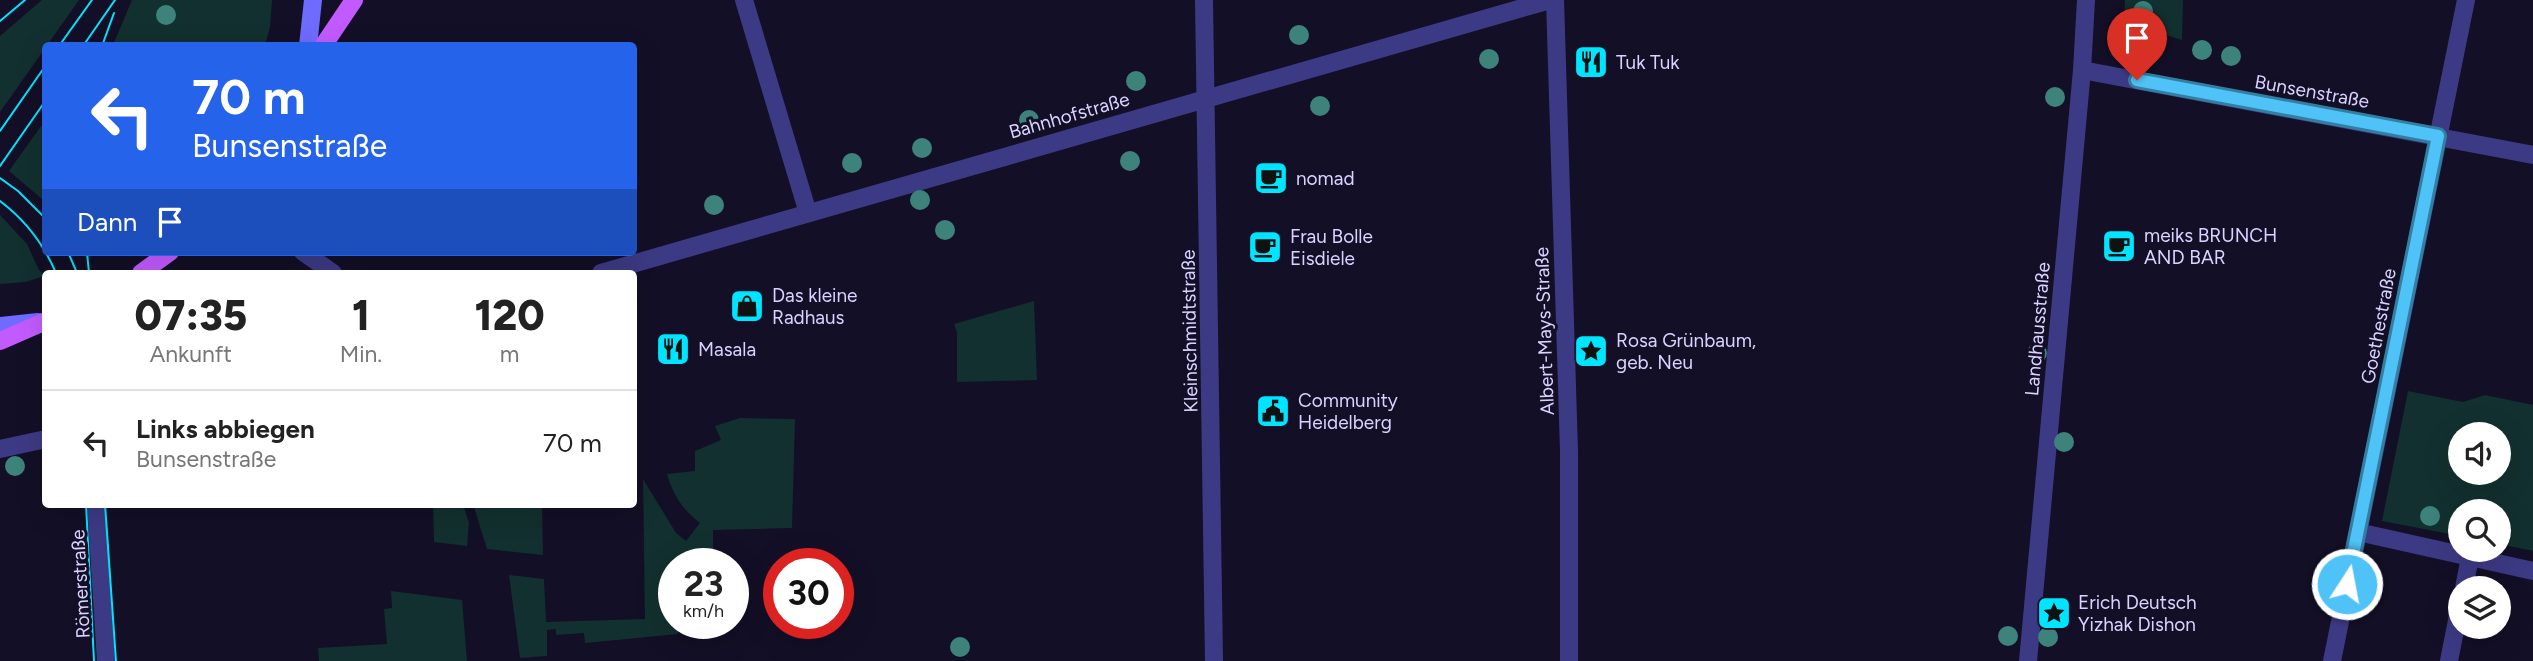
<!DOCTYPE html>
<html lang="de">
<meta charset="utf-8">
<style>
:root{--surface:#fff;--page:#f2f2f2;--text:#222;--muted:#767676;--line:#e0e0e0}
body{margin:0;font-family:Figtree,sans-serif;background:var(--page);color:var(--text);height:100vh;display:flex;flex-direction:column;font-size:26px;white-space:nowrap}
*{box-sizing:border-box;margin:0}
p{font-size:23px;color:var(--muted)}
.icon{flex:none;width:38px;height:38px;fill:none;stroke:currentColor;stroke-width:2;stroke-linecap:round;stroke-linejoin:round}
.map{position:relative;flex:1;overflow:hidden}
.sheet{position:absolute;left:42px;top:270px;width:595px;height:238px;display:flex;flex-direction:column;background:var(--surface);border-radius:7px;box-shadow:0 7px 28px #0002}
.sheet>*{flex:none}
.banner{position:absolute;left:42px;top:42px;width:595px;height:214px;border-radius:7px;box-shadow:0 7px 28px #0002;background:#2563eb;color:#fff;overflow:hidden}
.controls{position:absolute;left:2448px;top:422px;display:grid;gap:14px}
.controls a{display:grid;place-items:center;width:63px;height:63px;border-radius:50%;background:var(--surface);box-shadow:0 7px 28px #0002;font-size:35px}
.speed{position:absolute;left:658px;top:548px;display:flex;gap:14px;font-size:35px;font-weight:700;text-align:center}
.speed>*{display:grid;place-content:center;width:91px;height:91px;border-radius:50%;background:var(--surface);box-shadow:0 7px 28px #0002;line-height:1}
.speed small{font-size:18px;font-weight:400}
.speed .limit{border:10px solid #d22;background:#fff;color:#111}
.pin{position:absolute;display:grid;place-items:center;width:60px;height:60px;color:#fff;margin:-72px -30px;border-radius:50% 50% 50% 0;rotate:-45deg;box-shadow:0 0 7px #0007}
.pin .icon{rotate:45deg}
.me{position:absolute;width:77px;margin:-38px;rotate:11deg;stroke-linejoin:round;filter:drop-shadow(0 0 5px #0008)}
.turn{display:flex;align-items:center;gap:24px;height:147px;padding:0 35px;font-size:32px}
.turn .icon{width:91px;height:91px;stroke-width:2.5}
.turn b{display:block;font-size:49px;line-height:60px}
.then{display:flex;align-items:center;height:66px;padding:0 35px;background:#0003;gap:14px;font-size:26px}
.eta{display:flex;justify-content:space-evenly;align-items:center;height:119px;text-align:center}
.eta b{font-size:42px;font-weight:800;line-height:49px}
ul{padding:0;list-style:none}
li{display:flex;align-items:center;gap:21px;height:105px;padding:0 35px;border-top:2px solid var(--line)}
li div{flex:1}
li b{display:block;font-size:26px}
li em{font-style:normal}
.map>svg:first-child{display:block}
.green{fill:#12302f;fill-rule:evenodd}
.lines{fill:none;stroke-linecap:round;stroke-linejoin:round}
.service{stroke:#3d3a85;stroke-width:18}
.minor{stroke:#3d3a85;stroke-width:18}
.secondary{stroke:#6f6bff;stroke-width:18}
.primary{stroke:#c25bff;stroke-width:18}
.tram{stroke:#00e5ff;stroke-width:2}
.tree{fill:#3d827b}
.route-casing{stroke:#337fa1;stroke-width:18}
.route{stroke:#4fc3f7;stroke-width:12}
.labels{text-anchor:middle;stroke-width:6;stroke-linejoin:round;paint-order:stroke}
.poi-label{font-size:19px;fill:#d9d4ff;stroke:#130f26;text-anchor:start}
.street-label{font-size:19px;fill:#d9d4ff;stroke:#130f26}
</style>
<div class="map">
<svg width="2533" height="661" viewBox="0 0 2533 661">
<rect width="100%" height="100%" fill="#130f26"/>
<g class="green">
<polygon points="42,0 79,0 0,112 0,36"/>
<polygon points="132,0 272,0 270,27 265,45 113,45"/>
<polygon points="2125,0 2183,0 2182,40 2124,22"/>
<polygon points="45,125 46,198 42,199 9,171 41,126 43,128"/>
<polygon points="0,215 27,244 39,270 45,276 25,282 0,284"/>
<polygon points="1034,301 1037,380 957,382 957,332 954,324"/>
<path d="M2408,391l55,11 22,-7 48,10v146l-34,-7v-33h-39v25l-78,-15zM2460,434h39v38h-39z"/>
<path d="M740,418l55,1 -3,109 -79,2v33l-39,1v59h4v11l-93,9 -1,-10 -28,2v-6l-9,1v26l-27,2 -11,-83 35,4 2,43 99,-3 -2,-140 33,54 10,8 14,-18c-17,-13 -27,-28 -33,-49l28,-3v-20l26,-11 -6,-14z"/>
<polygon points="433,504 463,504 469,523 467,546 434,542"/>
<polygon points="473,504 542,504 543,555 487,549"/>
<polygon points="391,591 462,600 467,661 319,661 318,648 387,644 384,609 392,608"/>
</g>
<g class="lines">
<g class="service">
<polyline points="744,0 808,213"/>
<polyline points="2358,532 2533,571"/>
<polyline points="2464,588 2470,557"/>
<polyline points="2449,661 2460,605"/>
</g>
<g class="minor">
<polyline points="1204,0 1214,661"/>
<polyline points="1555,0 1569,451 1569,661"/>
<polyline points="2082,70 2533,155"/>
<polyline points="303,252 333,273"/>
<polyline points="601,273 1550,0"/>
<polyline points="0,449 46,439"/>
<polyline points="96,504 106,661"/>
<polyline points="2028,661 2082,70 2086,0"/>
<polyline points="2332,661 2466,0"/>
</g>
<g class="secondary">
<polyline points="308,46 313,0"/>
<polyline points="0,326 38,322"/>
</g>
<g class="primary">
<polyline points="323,46 354,0"/>
<polyline points="141,273 170,252"/>
<polyline points="0,341 46,321"/>
</g>
<g class="tram">
<polyline points="0,21 25,0"/>
<polyline points="59,46 92,0"/>
<polyline points="83,46 115,0"/>
<polyline points="102,46 114,13"/>
<polyline points="0,131 46,65"/>
<polyline points="0,166 46,100"/>
<polyline points="0,178 18,191 46,219"/>
<path d="M0,201c24,18 44,44 56,72"/>
<polyline points="68,252 77,273"/>
<polyline points="87,252 89,273"/>
<polyline points="86,504 94,661"/>
<polyline points="105,504 116,661"/>
</g>
</g>
<g class="tree">
<circle cx="2143" cy="11" r="10"/>
<circle cx="166" cy="15" r="10"/>
<circle cx="1299" cy="35" r="10"/>
<circle cx="2202" cy="50" r="10"/>
<circle cx="2231" cy="56" r="10"/>
<circle cx="1489" cy="59" r="10"/>
<circle cx="1136" cy="81" r="10"/>
<circle cx="2055" cy="97" r="10"/>
<circle cx="1320" cy="106" r="10"/>
<circle cx="1029" cy="120" r="10"/>
<circle cx="922" cy="148" r="10"/>
<circle cx="1130" cy="161" r="10"/>
<circle cx="852" cy="163" r="10"/>
<circle cx="920" cy="200" r="10"/>
<circle cx="714" cy="205" r="10"/>
<circle cx="945" cy="230" r="10"/>
<circle cx="2037" cy="353" r="10"/>
<circle cx="2064" cy="442" r="10"/>
<circle cx="15" cy="466" r="10"/>
<circle cx="2430" cy="516" r="10"/>
<circle cx="2008" cy="636" r="10"/>
<circle cx="2048" cy="637" r="10"/>
<circle cx="960" cy="647" r="10"/>
</g>
<g class="lines">
<g class="route-casing">
<polyline id="route" points="2137,80 2438,136 2347,584"/>
</g>
<use href="#route" class="route"/>
</g>
<defs>
<g id="restaurant-square" transform="scale(1.75)"><rect x="-9" y="-9" width="18" height="18" rx="4" fill="#00e5ff" stroke="#130f26"/><path d="M-5-6h1v4h1v-4h1v4h1v-4h1v5L-1.5 .5V6h-2V.5L-5-1ZM5-6V6H3V1.5H1.5Q1.5-4 5-6Z" fill="#111"/></g>
<g id="cafe-square" transform="scale(1.75)"><rect x="-9" y="-9" width="18" height="18" rx="4" fill="#00e5ff" stroke="#130f26"/><path d="M-5.5-4.5H6V0H3Q3 3.5 0 3.5H-2.5Q-5.5 3.5-5.5 0ZM3-3.2v2h1.7v-2ZM-6 4.5H4V6H-6Z" fill="#111"/></g>
<g id="shop-square" transform="scale(1.75)"><rect x="-9" y="-9" width="18" height="18" rx="4" fill="#00e5ff" stroke="#130f26"/><path d="M-5-2.5h2.3a2.7 3.5 0 0 1 5.4 0H5L5.5 6h-11ZM-1.5-2.5h3a1.5 2.3 0 0 0-3 0Z" fill="#111"/></g>
<g id="sight-square" transform="scale(1.75)"><rect x="-9" y="-9" width="18" height="18" rx="4" fill="#00e5ff" stroke="#130f26"/><path d="M0-6L1.8-2.2L6-1.7L2.9 1.2L3.7 5.4L0 3.3L-3.7 5.4L-2.9 1.2L-6-1.7L-1.8-2.2Z" fill="#111"/></g>
<g id="civic-square" transform="scale(1.75)"><rect x="-9" y="-9" width="18" height="18" rx="4" fill="#00e5ff" stroke="#130f26"/><path d="M-.6-6.5H3V-4.5H.6V-3L4-1V1h2V6H-6V1h2V-1L-.6-3ZM-1.2 2.5V6h2.4V2.5Z" fill="#111"/></g>
</defs>
<g fill-rule="evenodd">
<use href="#restaurant-square" x="1591" y="62"/>
<use href="#cafe-square" x="1271" y="178"/>
<use href="#cafe-square" x="2119" y="246"/>
<use href="#cafe-square" x="1265" y="247"/>
<use href="#shop-square" x="747" y="306"/>
<use href="#restaurant-square" x="673" y="349"/>
<use href="#sight-square" x="1591" y="351"/>
<use href="#civic-square" x="1273" y="411"/>
<use href="#sight-square" x="2054" y="613"/>
</g>
<g class="labels">
<g class="poi-label">
<text x="1616" y="69">Tuk Tuk</text>
<text x="1296" y="185">nomad</text>
<text x="2144" y="242">meiks BRUNCH<tspan x="2144" dy="22">AND BAR</tspan></text>
<text x="1290" y="243">Frau Bolle<tspan x="1290" dy="22">Eisdiele</tspan></text>
<text x="772" y="302">Das kleine<tspan x="772" dy="22">Radhaus</tspan></text>
<text x="1616" y="347">Rosa Grünbaum,<tspan x="1616" dy="22">geb. Neu</tspan></text>
<text x="698" y="356">Masala</text>
<text x="1298" y="407">Community<tspan x="1298" dy="22">Heidelberg</tspan></text>
<text x="2078" y="609">Erich Deutsch<tspan x="2078" dy="22">Yizhak Dishon</tspan></text>
</g>
<g class="street-label">
<text transform="translate(2312 91) rotate(10)" y="7">Bunsenstraße</text>
<text transform="translate(1069 115) rotate(-16)" y="7">Bahnhofstraße</text>
<text transform="translate(2378 326) rotate(-79)" y="7">Goethestraße</text>
<text transform="translate(2037 329) rotate(-85)" y="7">Landhausstraße</text>
<text transform="translate(1189 331) rotate(-91)" y="7">Kleinschmidtstraße</text>
<text transform="translate(1544 331) rotate(-92)" y="7">Albert-Mays-Straße</text>
<text transform="translate(80 584) rotate(-93)" y="7">Römerstraße</text>
</g>
</g>
</svg>
<div class="controls">
<a><svg class="icon" aria-label="sound" viewBox="0 0 24 24"><path d="M4 9h4l5-4v14l-5-4H4zM17 9q2 3 0 6"/></svg></a>
<a><svg class="icon" aria-label="search" viewBox="0 0 24 24"><circle cx="10" cy="10" r="6"/><path d="M15 15l6 6"/></svg></a>
<a><svg class="icon" aria-label="layers" viewBox="0 0 24 24"><path d="M12 4l9 5-9 5-9-5zM3 14l9 5 9-5"/></svg></a>
</div>
<div class="speed"><div>23<small>km/h</small></div><div class="limit">30</div></div>
<div class="pin" style="left:2137px;top:80px;background:#d93025"><svg class="icon" aria-label="arrive" viewBox="0 0 24 24"><path d="M6 21V4h12l-3 4 3 4H6"/></svg></div>
<svg class="me" style="left:2347px;top:584px" viewBox="-20 -20 40 40"><circle r="17" fill="#4fc3f7" stroke="#fff" stroke-width="3"/><path d="M0-11L8 9 0 5-8 9z" fill="#fff"/></svg>
<div class="banner">
<div class="turn"><svg class="icon" aria-label="left" viewBox="0 0 24 24"><path d="M17 20v-9H6M10 6l-5 5 5 5"/></svg><div><b>70 m</b>Bunsenstraße</div></div>
<div class="then">Dann<svg class="icon" aria-label="arrive" viewBox="0 0 24 24"><path d="M6 21V4h12l-3 4 3 4H6"/></svg></div>
</div>
<section class="sheet">
<div class="eta">
<div><b>07:35</b><p>Ankunft</p></div>
<div><b>1</b><p>Min.</p></div>
<div><b>120</b><p>m</p></div>
</div>
<ul>
<li><svg class="icon" aria-label="left" viewBox="0 0 24 24"><path d="M17 20v-9H6M10 6l-5 5 5 5"/></svg><div><b>Links abbiegen</b><p>Bunsenstraße</p></div><em>70 m</em></li>
</ul>
</section>
</div>
